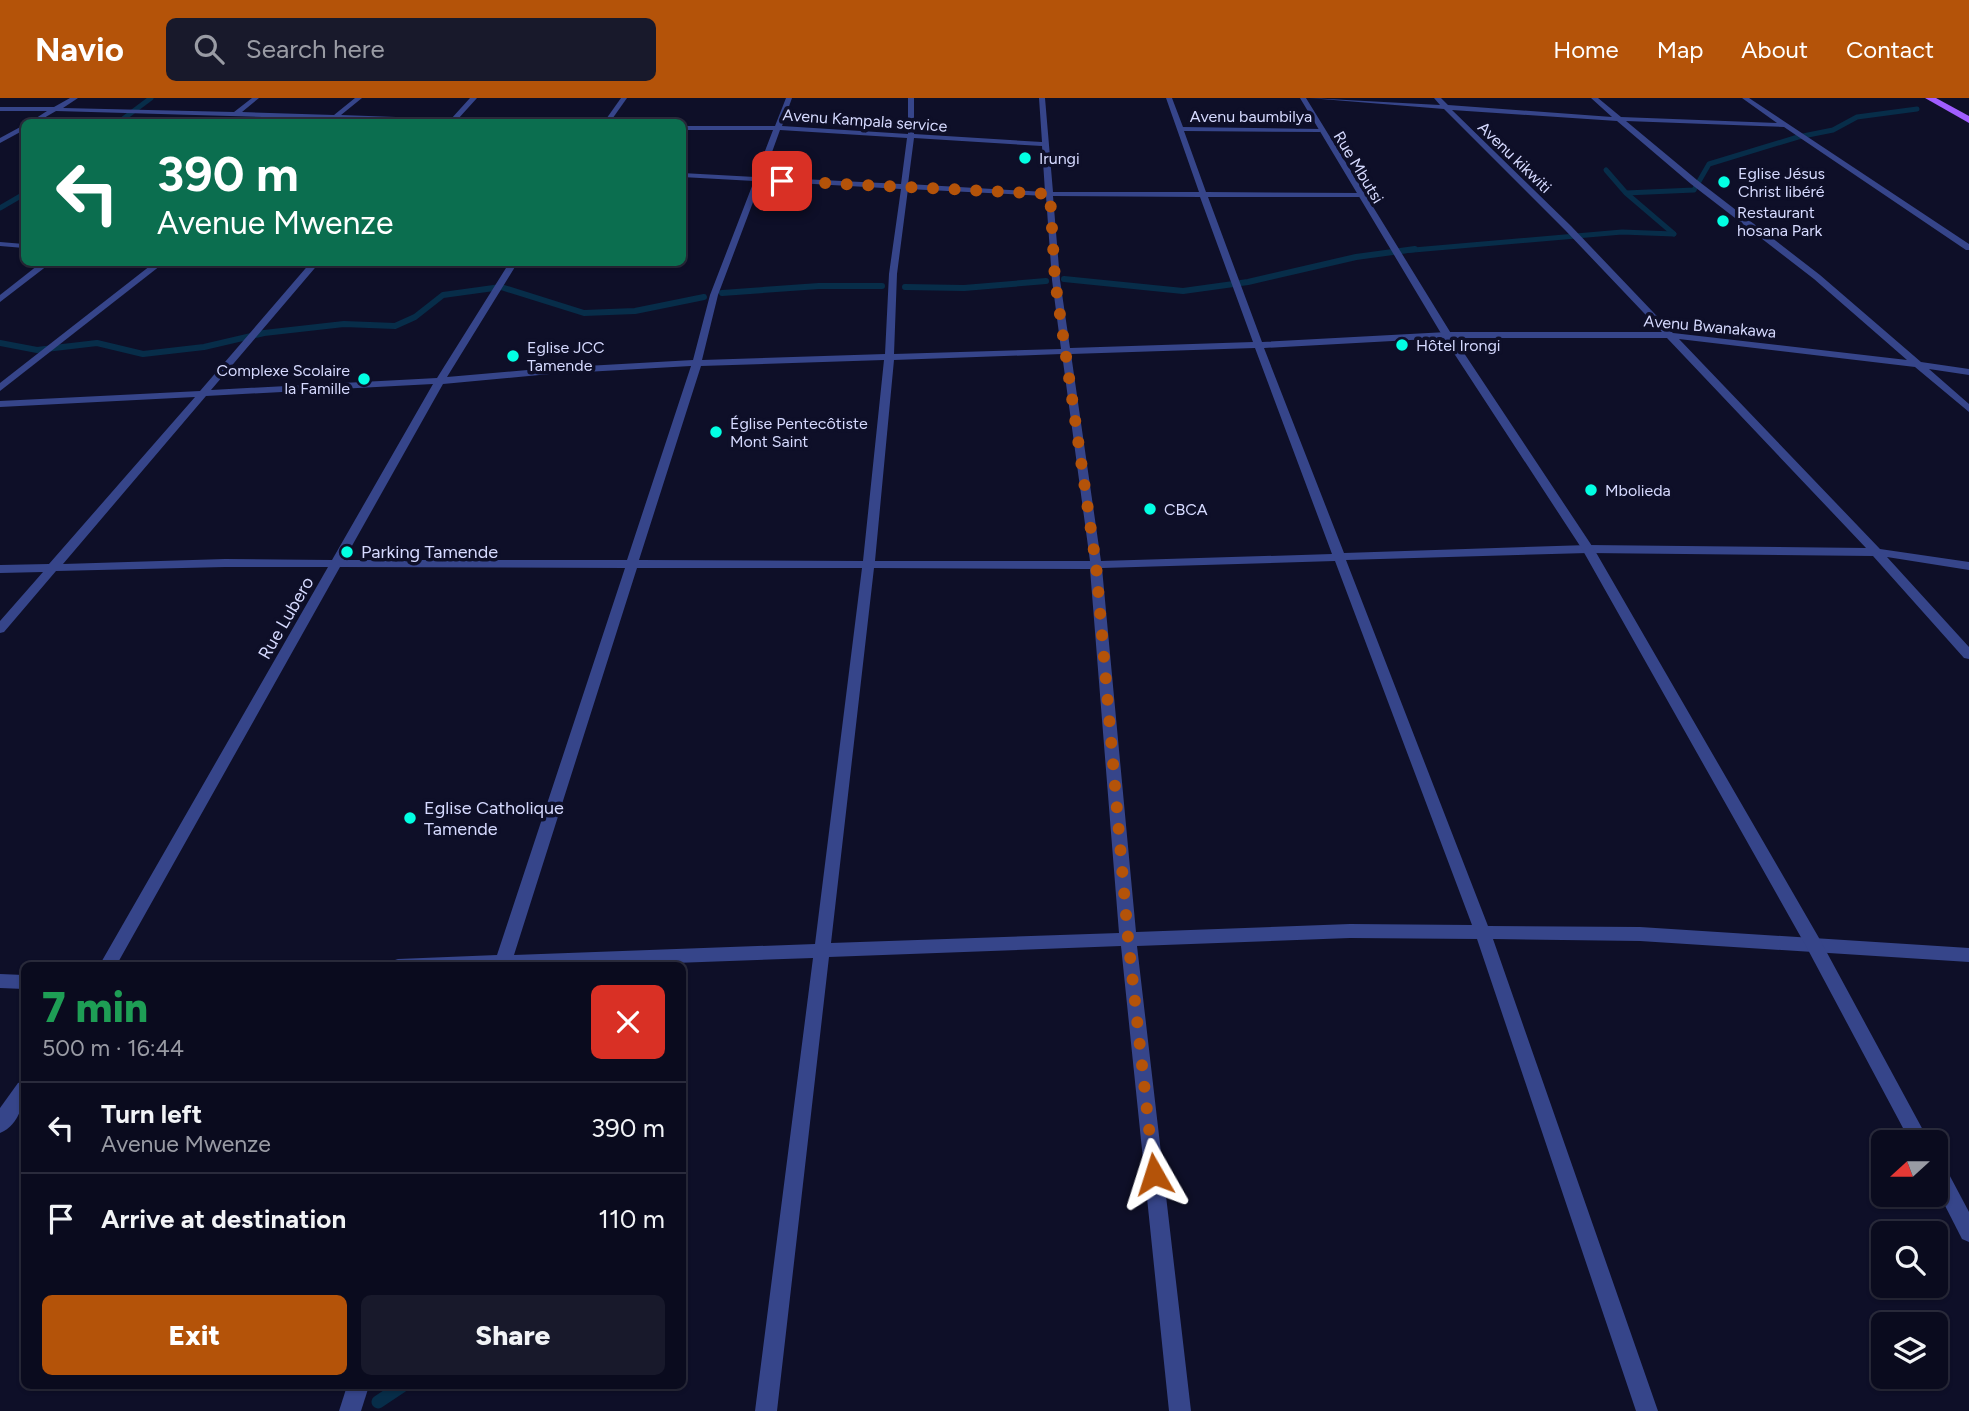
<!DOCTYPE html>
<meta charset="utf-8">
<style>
:root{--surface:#0a0b1e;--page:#18192b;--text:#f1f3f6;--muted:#999ba4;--line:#2a2b3c;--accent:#b45309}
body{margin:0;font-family:Figtree,sans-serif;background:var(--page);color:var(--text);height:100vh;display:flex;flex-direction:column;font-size:26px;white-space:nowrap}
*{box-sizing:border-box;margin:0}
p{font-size:23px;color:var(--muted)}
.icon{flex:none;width:38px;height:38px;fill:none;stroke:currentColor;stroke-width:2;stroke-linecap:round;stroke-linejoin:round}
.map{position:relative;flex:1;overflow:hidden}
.side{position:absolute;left:21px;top:864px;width:665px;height:427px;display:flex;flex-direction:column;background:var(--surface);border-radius:10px;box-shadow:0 2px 5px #0004,0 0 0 2px var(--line)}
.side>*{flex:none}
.hud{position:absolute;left:21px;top:21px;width:665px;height:147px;border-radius:10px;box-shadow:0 2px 5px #0004,0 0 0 2px var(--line);background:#0b6e4f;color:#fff;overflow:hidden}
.needle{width:46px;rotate:249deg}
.fabs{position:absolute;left:1871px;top:1032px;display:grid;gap:14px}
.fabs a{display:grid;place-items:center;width:77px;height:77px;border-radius:10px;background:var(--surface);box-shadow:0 2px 5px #0004,0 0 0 2px var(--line);font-size:35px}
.pin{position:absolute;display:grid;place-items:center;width:60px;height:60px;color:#fff;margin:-30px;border-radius:14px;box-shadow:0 4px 10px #0006}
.me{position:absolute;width:77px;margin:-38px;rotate:354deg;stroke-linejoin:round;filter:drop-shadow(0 0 5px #0008)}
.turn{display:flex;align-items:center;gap:24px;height:147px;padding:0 21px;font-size:32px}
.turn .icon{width:91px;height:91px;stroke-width:2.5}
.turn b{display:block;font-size:49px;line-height:60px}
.round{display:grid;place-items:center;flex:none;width:74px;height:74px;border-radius:10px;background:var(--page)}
.overview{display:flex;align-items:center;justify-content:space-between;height:119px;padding:0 21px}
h1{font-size:42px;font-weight:800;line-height:52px;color:#1e9e55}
.button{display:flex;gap:14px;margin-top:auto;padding:14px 21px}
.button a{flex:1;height:80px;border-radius:10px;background:var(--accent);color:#fff;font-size:28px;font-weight:800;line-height:80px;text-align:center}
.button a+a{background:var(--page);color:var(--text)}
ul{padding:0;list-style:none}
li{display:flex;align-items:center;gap:21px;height:91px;padding:0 21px;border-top:2px solid var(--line)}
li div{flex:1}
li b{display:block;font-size:26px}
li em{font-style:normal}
header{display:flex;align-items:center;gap:42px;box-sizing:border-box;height:98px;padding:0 35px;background:var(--accent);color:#fff}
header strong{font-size:33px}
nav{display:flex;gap:38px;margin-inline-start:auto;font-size:24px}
.search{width:490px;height:63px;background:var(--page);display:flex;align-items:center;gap:18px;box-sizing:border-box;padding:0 24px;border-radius:10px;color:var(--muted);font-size:26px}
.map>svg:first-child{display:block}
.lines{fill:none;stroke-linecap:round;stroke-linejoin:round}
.stream-far2{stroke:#072d49;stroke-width:5}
.stream-far1{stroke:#072d49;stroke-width:6}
.stream{stroke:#072d49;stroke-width:13}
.minor{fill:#36458a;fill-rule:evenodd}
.tertiary{fill:#36458a;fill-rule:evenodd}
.primary{fill:#a05dff;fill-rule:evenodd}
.route{stroke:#b45309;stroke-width:12;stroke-dasharray:0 21.6}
.poi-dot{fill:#02ffe3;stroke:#0e0f28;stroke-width:2.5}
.labels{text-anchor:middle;stroke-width:7;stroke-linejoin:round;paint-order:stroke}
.far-street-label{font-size:16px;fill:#d6daff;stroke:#0e0f28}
.far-poi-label{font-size:16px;fill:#d6daff;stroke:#0e0f28;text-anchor:start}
.poi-label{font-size:18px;fill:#d6daff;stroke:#0e0f28;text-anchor:start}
.street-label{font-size:18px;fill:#d6daff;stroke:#0e0f28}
</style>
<header>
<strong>Navio</strong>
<div class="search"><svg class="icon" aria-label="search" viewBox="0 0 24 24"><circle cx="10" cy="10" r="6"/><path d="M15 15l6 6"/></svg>Search here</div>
<nav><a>Home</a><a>Map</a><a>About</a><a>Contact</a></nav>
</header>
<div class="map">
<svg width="1969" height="1313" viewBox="0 0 1969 1313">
<rect width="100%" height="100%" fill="#0e0f28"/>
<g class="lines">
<g class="stream-far2">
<polyline points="119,24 151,0"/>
<polyline points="1606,72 1626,95 1674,136"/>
<polyline points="1626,95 1694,92 1709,66 1798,39 1833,32 1857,19 1917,11"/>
<polyline points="0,110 24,96"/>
<polyline points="1402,153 1622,134 1674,136"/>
</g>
<g class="stream-far1">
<polyline points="1064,181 1183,193 1248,184 1356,159 1415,151"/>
<polyline points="905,189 964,190 1046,183"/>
<polyline points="722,195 819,188 882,188"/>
<polyline points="0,245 37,252 97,245 143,256 204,249 264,235 344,226 395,228 415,219 443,197 501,189 584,215 635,213 704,199"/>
</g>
<polyline class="stream" points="378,1304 402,1288"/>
<g class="minor">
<polygon points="70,0 78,0 63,10 234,14 252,0 259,0 242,14 334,17 355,0 362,0 341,17 451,21 470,0 477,0 458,21 482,24 337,21 333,23 330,21 56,13 37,24 30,24 47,13 0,13 0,9 54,9"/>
<polygon points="621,0 627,0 610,24 604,24"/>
<path d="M786,0h6l-10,28 126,8v-36h6v36l128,8 -3,-44h6l8,94h146l-33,-94h6l11,29 139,2 -2,3 -136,-1 22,61 153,1 4,2 -4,2h-151l54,145 185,-10h215l-97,-102 -121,-121 -135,-11 131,7 -6,-7h7l7,7 164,12 -21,-19h7l23,19 156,6 -35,-25h7l220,146v6h-3l-182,-123 -158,-6 71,59 123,95 101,87 48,7v6l-40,-6 40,35v8l-54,-45 -236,-28 201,210 89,13v8l-82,-13 82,90v12l-5,-1 -91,-102 -285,-3 -242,7 142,366 152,1 329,21v14l-329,-21 -147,-2 165,472h-22l-159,-472 -127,-1 -213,8 54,465h-22l-48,-465 -292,11 -52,454h-22l58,-453 -221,8h-202l2,-5 6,-2 99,-4 128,-387 -285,-1 -224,399h-17l229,-399h-103l-169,4 -52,61 -4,1v-12l43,-49 -43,1v-8l49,-1 146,-167 -195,10v-6l200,-10 111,-129h9l-109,128 226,-12 69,-110 -89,-6h101l-71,115 103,-9 143,-8 17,-65 44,-114 -72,-4v-4l73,4 18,-47h-91v-4h93zM1452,12l165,11 74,63 123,95 93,81 -234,-27 -102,-107zM780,32l127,8 -6,46 -138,-7zM914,40l128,8 3,46 -137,-8zM761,83l140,8 -12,85 -4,80 -183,6 16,-65zM908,91l138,7 6,84 9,69 -167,5 3,-80zM1053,98l147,1 53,145 -183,6 -10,-68zM1447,240h220l199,210 -278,-3 -244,8 -80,-205zM1255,250l77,206 -231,7 -30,-207zM1062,256l28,207h-215l19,-201zM884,262l-21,201 -224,-1 62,-194zM691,268l-64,194h-283l99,-176 107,-10zM433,286l-101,176 -107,-1 -162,5 143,-168zM1335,463l137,364 -122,-1 -214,8 -34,-364zM637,470h225l-47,376 -301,11zM874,470l216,1 29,364 -288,10z"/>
<polygon points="24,27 24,32 0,45 0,40"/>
<polygon points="0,144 24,146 24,150 0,148"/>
<polygon points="42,164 52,164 0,204 0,197"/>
<polygon points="155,164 165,164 0,293 0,285"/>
<polygon points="0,876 24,877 24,891 0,890"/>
<path d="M24,983c2,18 -4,44 -24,52v-25l18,-25z"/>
<polygon points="347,1288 369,1288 361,1313 339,1313"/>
</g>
<g class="tertiary">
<polygon points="1300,0 1306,0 1452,237 1594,451 1819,840 1930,1045 1911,1045 1807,850 1582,451 1442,237"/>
<polygon points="1936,1063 1943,1065 1969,1114 1969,1144 1962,1141 1936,1090"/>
</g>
<polygon class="primary" points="1925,0 1936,0 1969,18 1969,25"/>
</g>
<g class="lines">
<polyline class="route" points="782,83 1050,96 1055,182 1096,467 1128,840 1154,1076"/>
</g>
<g class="poi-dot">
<circle cx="1025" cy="60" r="7"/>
<circle cx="1724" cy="84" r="7"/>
<circle cx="1723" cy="123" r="7"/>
<circle cx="1402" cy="247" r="7"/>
<circle cx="513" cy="258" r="7"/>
<circle cx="364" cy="281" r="7"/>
<circle cx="716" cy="334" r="7"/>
<circle cx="1591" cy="392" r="7"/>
<circle cx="1150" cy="411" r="7"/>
<circle cx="347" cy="454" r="7"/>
<circle cx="410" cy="720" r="7"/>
</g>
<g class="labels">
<g class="far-street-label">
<text x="1251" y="24">Avenu baumbilya</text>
<text transform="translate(865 22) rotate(4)" y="6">Avenu Kampala service</text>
<text transform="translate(1515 59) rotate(44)" y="6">Avenu kikwiti</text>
<text transform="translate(1359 69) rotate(59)" y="6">Rue Mbutsi</text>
<text transform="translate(1710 228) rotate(5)" y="6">Avenu Bwanakawa</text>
</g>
<g class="far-poi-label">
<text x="1039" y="66">Irungi</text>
<text x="1738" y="81">Eglise Jésus<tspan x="1738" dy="18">Christ libéré</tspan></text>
<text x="1737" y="120">Restaurant<tspan x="1737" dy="18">hosana Park</tspan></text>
<text x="1416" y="253">Hôtel Irongi</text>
<text x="527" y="255">Eglise JCC<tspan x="527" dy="18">Tamende</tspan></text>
<text x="350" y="278" text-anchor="end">Complexe Scolaire<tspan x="350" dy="18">la Famille</tspan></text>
<text x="730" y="331">Église Pentecôtiste<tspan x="730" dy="18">Mont Saint</tspan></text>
<text x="1605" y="398">Mbolieda</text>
<text x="1164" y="417">CBCA</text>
</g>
<g class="poi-label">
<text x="361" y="460">Parking Tamende</text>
<text x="424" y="716">Eglise Catholique<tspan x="424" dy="21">Tamende</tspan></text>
</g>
<g class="street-label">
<text transform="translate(286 520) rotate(-60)" y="6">Rue Lubero</text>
</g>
</g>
</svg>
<div class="fabs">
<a><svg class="needle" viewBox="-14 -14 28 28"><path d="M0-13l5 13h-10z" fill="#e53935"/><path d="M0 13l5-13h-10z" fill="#999ba4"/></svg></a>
<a><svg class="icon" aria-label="search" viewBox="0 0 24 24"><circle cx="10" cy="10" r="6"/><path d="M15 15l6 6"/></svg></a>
<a><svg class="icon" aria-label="layers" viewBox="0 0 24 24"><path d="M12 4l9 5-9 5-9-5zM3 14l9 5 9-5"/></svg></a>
</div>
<div class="pin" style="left:782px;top:83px;background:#d93025"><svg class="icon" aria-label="arrive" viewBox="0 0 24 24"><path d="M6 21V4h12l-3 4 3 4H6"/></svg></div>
<svg class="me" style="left:1154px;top:1076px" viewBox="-20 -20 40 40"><path d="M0-17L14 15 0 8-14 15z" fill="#b45309" stroke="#fff" stroke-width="4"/></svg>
<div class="hud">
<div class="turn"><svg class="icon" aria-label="left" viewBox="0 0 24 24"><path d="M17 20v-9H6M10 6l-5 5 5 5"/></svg><div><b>390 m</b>Avenue Mwenze</div></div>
</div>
<section class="side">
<div class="overview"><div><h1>7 min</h1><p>500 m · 16:44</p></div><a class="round" style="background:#d93025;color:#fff"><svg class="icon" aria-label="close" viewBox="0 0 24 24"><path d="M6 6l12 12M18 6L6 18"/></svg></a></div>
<ul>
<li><svg class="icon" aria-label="left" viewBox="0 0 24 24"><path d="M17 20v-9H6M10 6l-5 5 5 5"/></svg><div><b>Turn left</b><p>Avenue Mwenze</p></div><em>390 m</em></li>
<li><svg class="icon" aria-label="arrive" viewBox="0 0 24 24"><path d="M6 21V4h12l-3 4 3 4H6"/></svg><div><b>Arrive at destination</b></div><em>110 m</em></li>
</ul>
<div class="button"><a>Exit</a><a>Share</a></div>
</section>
</div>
